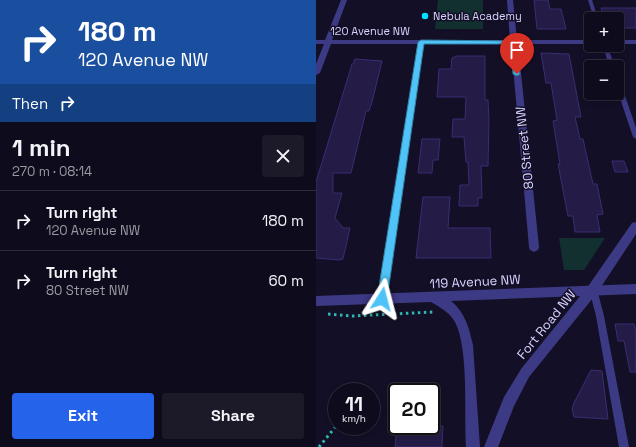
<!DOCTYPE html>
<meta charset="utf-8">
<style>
:root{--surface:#0e0b1c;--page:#1c1929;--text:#f1f3f6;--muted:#9b9ba3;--line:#2e2b3b;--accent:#2563eb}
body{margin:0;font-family:"Space Grotesk",sans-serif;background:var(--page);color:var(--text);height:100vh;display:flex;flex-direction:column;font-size:15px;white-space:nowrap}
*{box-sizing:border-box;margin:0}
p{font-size:13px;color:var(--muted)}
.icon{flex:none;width:22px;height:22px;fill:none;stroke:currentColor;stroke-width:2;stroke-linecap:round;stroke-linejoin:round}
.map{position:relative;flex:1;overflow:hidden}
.drawer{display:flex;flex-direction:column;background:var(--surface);width:316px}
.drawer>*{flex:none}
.guide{background:#1a4fa0;color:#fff;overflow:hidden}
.controls{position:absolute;left:268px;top:12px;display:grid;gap:8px}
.controls a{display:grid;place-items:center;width:40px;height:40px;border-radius:4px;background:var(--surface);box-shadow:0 2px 6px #0003,0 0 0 1px var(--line);font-size:20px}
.speed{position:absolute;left:12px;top:383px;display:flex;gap:8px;font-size:20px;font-weight:700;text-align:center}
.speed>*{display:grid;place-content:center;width:52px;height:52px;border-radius:50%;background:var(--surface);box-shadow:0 2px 6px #0003,0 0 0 1px var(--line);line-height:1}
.speed small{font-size:10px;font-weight:400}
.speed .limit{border:2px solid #111;border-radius:6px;background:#fff;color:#111}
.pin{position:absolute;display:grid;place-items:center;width:34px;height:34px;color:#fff;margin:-41px -17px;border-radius:50% 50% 50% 0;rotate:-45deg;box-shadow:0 0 4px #0007}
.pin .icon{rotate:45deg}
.me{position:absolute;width:44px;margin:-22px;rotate:9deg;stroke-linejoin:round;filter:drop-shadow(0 0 3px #0008)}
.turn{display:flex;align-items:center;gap:14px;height:84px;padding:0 12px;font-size:18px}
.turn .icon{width:52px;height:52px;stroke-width:2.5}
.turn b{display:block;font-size:28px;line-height:34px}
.then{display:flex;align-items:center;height:38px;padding:0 12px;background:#0003;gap:8px;font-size:15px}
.round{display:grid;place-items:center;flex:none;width:42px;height:42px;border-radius:4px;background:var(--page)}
.summary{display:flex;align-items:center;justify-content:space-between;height:68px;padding:0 12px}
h1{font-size:24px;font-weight:600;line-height:30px}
.action{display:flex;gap:8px;margin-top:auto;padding:8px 12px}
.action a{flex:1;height:46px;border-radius:4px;background:var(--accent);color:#fff;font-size:16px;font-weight:600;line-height:46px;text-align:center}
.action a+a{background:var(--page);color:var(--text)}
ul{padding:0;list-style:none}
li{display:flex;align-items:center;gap:12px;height:60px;padding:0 12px;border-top:1px solid var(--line)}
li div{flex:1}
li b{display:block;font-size:15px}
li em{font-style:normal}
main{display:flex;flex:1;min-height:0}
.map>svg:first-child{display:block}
.green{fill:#12302f}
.building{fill:#241b47;stroke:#3b2d73}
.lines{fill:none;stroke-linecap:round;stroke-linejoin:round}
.path{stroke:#2fb8b0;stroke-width:3;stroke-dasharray:2.5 3.5;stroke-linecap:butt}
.service{fill:#3d3a85;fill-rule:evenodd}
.minor{fill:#3d3a85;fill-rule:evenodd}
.tertiary{fill:#3d3a85;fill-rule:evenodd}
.route{fill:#4fc3f7;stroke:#337fa1}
.poi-dot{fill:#00e5ff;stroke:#130f26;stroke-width:1.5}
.labels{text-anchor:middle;stroke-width:3;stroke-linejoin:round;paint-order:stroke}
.far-poi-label{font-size:11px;fill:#d9d4ff;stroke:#130f26;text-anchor:start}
.far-street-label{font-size:11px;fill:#d9d4ff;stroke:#130f26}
.street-label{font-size:13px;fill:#d9d4ff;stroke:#130f26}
</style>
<main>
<section class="drawer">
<div class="guide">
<div class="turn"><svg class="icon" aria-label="right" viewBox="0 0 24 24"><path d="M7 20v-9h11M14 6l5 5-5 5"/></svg><div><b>180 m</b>120 Avenue NW</div></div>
<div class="then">Then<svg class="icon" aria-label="right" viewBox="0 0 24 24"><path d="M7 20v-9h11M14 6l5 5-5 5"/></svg></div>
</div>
<div class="summary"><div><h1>1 min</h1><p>270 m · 08:14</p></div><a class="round"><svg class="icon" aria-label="close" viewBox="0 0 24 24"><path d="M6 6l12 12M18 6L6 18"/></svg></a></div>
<ul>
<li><svg class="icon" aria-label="right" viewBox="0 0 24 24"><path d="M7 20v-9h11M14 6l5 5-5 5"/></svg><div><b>Turn right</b><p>120 Avenue NW</p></div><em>180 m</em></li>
<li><svg class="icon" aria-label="right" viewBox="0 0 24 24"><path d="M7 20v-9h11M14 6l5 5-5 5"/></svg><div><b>Turn right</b><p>80 Street NW</p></div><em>60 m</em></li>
</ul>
<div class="action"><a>Exit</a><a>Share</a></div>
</section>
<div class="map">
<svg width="320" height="447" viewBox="0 0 320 447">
<rect width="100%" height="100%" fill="#130f26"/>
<g class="green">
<polygon points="122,0 167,0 167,29 119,29"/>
<polygon points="243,238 289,238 268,270 248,270"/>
</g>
<g class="building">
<polygon points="218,0 232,0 234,9 245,9 250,29 221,29"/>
<polygon points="285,8 320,8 320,28 301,28 301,19 289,19"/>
<polygon points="225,53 253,54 265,117 259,117 264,139 267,139 277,184 281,184 287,214 281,215 284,232 259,232 257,216 252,216 242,164 244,164 237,121 241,120 235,83 230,83"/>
<polygon points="141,56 169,56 169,100 172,100 173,120 172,166 165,166 166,198 162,198 162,206 143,206 144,185 153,185 152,162 150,162 148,137 136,137 137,119 149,119 150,97 121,97 123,69 135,69 136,58"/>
<polygon points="39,59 66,61 56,102 53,111 50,111 35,173 17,173 17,193 26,193 19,218 27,228 34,228 27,259 22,260 0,258 0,182 36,64 37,64"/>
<polygon points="106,139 124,139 122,160 117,160 116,173 102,173"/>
<polygon points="296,161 308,161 312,172 299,172"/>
<polygon points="107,197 134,197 132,228 174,228 175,258 100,258"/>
<polygon points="299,324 318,324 320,332 320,372 314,372 308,341 302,341"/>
<polygon points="275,370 286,371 292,419 258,417 256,409 258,403"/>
<polygon points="81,426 127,426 126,447 79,447"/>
</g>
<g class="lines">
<g class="path">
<polyline points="12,314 36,316 117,312"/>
<polyline points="3,447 21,425"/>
</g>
<g class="service">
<polygon points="272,0 276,0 282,19 278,19"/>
<polygon points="103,41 107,42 70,299 69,302 66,303 63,302 62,299"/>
<polygon points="287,45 291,45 299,67 293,67"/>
<polygon points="301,79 304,81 320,128 320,139 317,137 301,89"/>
<polygon points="277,285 280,286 281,289 288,316 313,447 303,447 280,316 273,289 274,286"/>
</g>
<g class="minor">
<polygon points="25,0 31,0 16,40 194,40 191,0 197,0 201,40 275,40 275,44 202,44 223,247 222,250 218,252 214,250 213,247 195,44 15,44 4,73 0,75 0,64 8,44 0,44 0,40 9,40"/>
<rect x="301" y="40" width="19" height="4"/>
<path d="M320,284v10l-185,7c14,11 18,27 22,44l7,102h-14c-2,-32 3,-98 -11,-125 -5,-9 -15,-15 -24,-20l-115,4v-10z"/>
</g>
<polygon class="tertiary" points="320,222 320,234 281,293 213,377 198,406 182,447 168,447 188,397 205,369 273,285 316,223"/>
</g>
<polygon class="route" points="105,40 200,41 204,74 201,76 197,74 195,44 108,44 71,299 70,302 66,304 63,302 61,299 102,42"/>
<circle class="poi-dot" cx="109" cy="16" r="4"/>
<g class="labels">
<g class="far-poi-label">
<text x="117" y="20">Nebula Academy</text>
</g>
<g class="far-street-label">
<text x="54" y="35">120 Avenue NW</text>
</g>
<g class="street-label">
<text transform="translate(208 148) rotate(-96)" y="5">80 Street NW</text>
<text transform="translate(159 281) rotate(-3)" y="5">119 Avenue NW</text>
<text transform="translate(230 324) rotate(-51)" y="5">Fort Road NW</text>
</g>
</g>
</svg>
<div class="controls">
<a>+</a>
<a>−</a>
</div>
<div class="speed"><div>11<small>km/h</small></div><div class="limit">20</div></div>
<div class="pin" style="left:201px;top:74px;background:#d93025"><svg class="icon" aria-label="arrive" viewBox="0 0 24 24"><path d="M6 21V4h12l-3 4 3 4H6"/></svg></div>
<svg class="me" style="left:66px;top:299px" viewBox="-20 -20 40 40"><path d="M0-17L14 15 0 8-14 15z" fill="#4fc3f7" stroke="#fff" stroke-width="4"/></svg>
</div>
</main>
